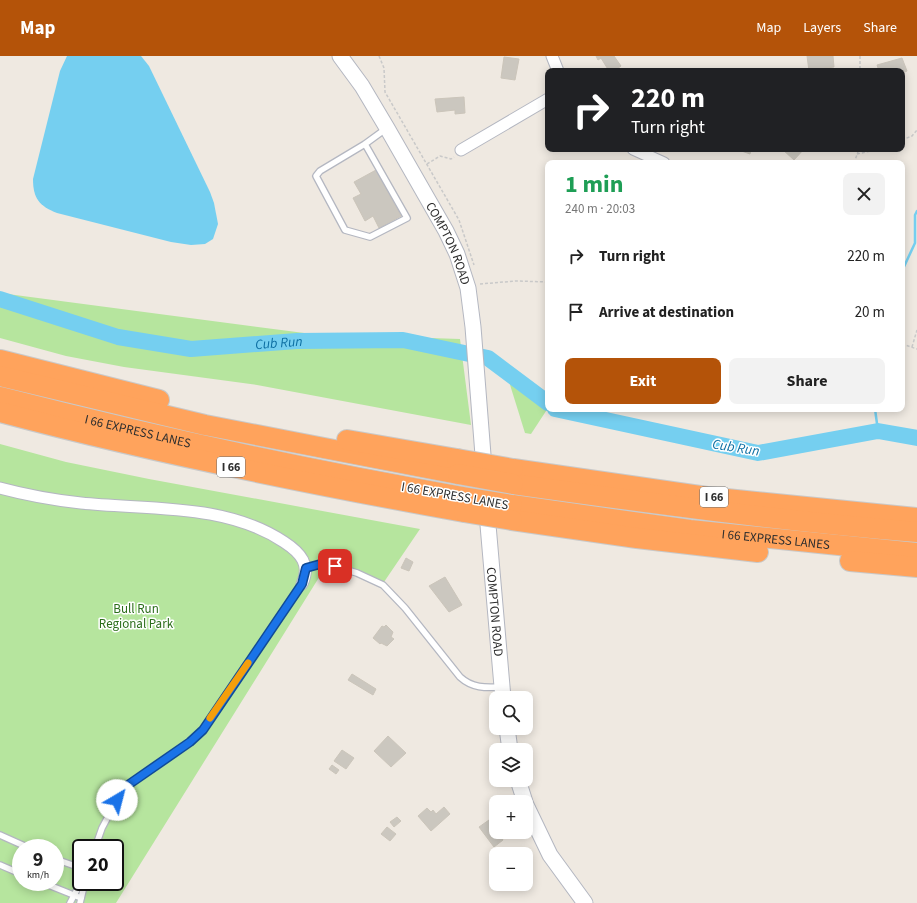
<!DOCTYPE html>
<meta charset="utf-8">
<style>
:root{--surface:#fff;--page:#f2f2f2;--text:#222;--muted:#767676;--accent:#b45309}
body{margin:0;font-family:"Source Sans 3",sans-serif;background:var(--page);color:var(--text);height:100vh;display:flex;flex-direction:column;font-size:15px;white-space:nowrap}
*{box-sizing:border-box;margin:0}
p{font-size:13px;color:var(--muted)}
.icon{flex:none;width:22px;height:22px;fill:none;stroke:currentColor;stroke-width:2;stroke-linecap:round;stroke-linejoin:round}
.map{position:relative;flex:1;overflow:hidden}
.details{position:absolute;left:545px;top:104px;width:360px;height:252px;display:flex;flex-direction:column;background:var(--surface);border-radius:8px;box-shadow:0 2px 10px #0003}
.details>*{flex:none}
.top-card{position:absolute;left:545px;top:12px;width:360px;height:84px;border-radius:8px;box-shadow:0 2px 10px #0003;background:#202124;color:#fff;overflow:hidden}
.buttons{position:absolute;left:489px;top:635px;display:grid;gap:8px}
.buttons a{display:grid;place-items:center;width:44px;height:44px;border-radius:8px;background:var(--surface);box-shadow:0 2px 10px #0003;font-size:20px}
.speed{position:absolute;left:12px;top:783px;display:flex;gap:8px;font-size:20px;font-weight:700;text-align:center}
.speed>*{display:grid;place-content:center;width:52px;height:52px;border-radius:50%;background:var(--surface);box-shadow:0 2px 10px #0003;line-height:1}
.speed small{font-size:10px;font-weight:400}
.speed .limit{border:2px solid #111;border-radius:6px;background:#fff;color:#111}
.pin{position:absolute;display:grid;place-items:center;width:34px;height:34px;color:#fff;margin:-17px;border-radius:8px;box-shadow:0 2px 6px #0006}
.me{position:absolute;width:44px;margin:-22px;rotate:37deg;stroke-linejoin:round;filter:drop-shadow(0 0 3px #0008)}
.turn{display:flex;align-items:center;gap:14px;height:84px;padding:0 20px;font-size:18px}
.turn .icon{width:52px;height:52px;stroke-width:2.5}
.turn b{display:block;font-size:28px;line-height:34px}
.round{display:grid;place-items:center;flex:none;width:42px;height:42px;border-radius:8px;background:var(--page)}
.headline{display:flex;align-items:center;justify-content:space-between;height:68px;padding:0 20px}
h1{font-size:24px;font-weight:700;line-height:30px;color:#1e9e55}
.action{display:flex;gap:8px;margin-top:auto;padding:8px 20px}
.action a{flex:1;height:46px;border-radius:8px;background:var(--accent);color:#fff;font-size:16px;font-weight:700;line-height:46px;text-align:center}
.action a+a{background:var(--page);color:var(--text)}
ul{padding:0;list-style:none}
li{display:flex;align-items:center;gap:12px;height:56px;padding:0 20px}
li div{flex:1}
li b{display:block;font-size:15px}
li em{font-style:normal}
header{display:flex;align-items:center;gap:24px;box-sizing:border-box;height:56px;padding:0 20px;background:var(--accent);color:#fff}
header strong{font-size:19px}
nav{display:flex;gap:22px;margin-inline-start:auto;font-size:14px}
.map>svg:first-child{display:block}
.green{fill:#b6e59e;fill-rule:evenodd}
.water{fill:#75cff0}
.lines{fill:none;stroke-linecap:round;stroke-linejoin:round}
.stream{stroke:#75cff0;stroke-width:2.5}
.river{stroke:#75cff0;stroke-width:16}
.building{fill:#cbc7bf;stroke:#cbc5ba}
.lane-casing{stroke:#b4b7c1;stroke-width:8}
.street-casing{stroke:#b4b7c1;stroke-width:13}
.secondary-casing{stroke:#b4b7c1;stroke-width:17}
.highway-casing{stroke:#c9c9c9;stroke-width:22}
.path{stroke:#c9c9c9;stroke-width:1.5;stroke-dasharray:3 2;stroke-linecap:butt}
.lane{stroke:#fff;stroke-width:5.5}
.street{stroke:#fff;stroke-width:11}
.secondary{stroke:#fff;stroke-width:15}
.highway{stroke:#ffa35c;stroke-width:20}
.highway-bridge-casing{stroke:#c9c9c9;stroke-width:22;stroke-linecap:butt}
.highway-bridge{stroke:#ffa35c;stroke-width:20}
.route-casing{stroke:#114b97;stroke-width:10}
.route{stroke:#1a73e8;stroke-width:7}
.slow{stroke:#f59e0b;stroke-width:7}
.labels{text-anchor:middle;stroke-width:3;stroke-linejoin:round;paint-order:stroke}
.shield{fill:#fff;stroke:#6d6d6d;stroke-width:1}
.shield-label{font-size:12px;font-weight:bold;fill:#2e2e2e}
.street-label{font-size:13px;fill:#2e2e2e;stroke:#fff}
.park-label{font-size:13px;fill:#2c6e1b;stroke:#fff}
.water-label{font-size:14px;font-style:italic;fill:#0d6fa3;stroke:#fff}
</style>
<header>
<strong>Map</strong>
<nav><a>Map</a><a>Layers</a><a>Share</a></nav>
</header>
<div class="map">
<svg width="917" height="847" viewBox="0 0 917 847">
<rect width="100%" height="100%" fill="#efe9e1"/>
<g class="green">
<polygon points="0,237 312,278 460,283 471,369 257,329 124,311 66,300 0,282"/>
<polygon points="507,319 548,341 548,352 531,378 525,377"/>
<path d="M0,388l66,18 83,17 271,50 -36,53 -43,-19h-13l-212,340h-116zM21,792h34v34h-34zM81,792h34v34h-34z"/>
</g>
<path class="water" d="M67,0h74l8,10 61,126 4,11 4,21 -5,15 -8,5 -14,1 -20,-3 -114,-29c-18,-7 -24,-15 -24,-34l27,-108z"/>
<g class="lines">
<g class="stream">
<polyline points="902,215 915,187 915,159 917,155"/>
<polyline points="875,353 878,375"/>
</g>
<g class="river">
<path id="s1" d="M0,243l118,38 73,12 106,-8 106,-1 85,18 60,45"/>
<polyline points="555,353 758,397 878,375 917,382"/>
</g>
</g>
<g class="building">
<polygon points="596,0 614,0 621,10 614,15 609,15 601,2 598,4"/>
<polygon points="807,0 833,0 834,11 820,13 820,15 809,15"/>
<polygon points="504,1 519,3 515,24 501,22"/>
<polygon points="902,2 907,15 902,17 902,15 879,15 877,9"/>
<polygon points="464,41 465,57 455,58 455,54 437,56 435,43"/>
<polygon points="736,93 751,93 750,98"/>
<polygon points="782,93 804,93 794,104"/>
<polygon points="376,114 401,160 379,172 373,160 365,165 353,142 361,138 354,126"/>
<polygon points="406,502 413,506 409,515 401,512"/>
<polygon points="445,521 462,549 449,556 429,530"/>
<polygon points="386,569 393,576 391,581 394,583 387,590 381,587 380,588 373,582 382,570 384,571"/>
<polygon points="352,618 376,633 373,639 348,624"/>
<polygon points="388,680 406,697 391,711 374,695"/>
<polygon points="342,694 354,702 346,713 334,705"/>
<polygon points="332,709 339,714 336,718 329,713"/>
<polygon points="444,751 450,758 431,775 418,760 427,752 431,756 433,754 436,758"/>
<polygon points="397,761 401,765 394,771 390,766"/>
<polygon points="489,764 495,772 496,771 496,776 502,776 499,778 503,784 494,791 479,771"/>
<polygon points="387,771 396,778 390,785 381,778"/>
</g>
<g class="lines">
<g class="lane-casing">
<g id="lane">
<polyline points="365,88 407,162 370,181 345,174 316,120 320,115 365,88 387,72"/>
<path d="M306,512l18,-5 33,10 26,12 22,23 55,69c12,11 25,11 41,10"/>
<polyline points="0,779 29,792"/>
<polyline points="95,792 102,772 117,744 128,729 190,686 203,674 302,528"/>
<polyline points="55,803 81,812"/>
<polyline points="0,809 21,818"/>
<polyline points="41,826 81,842"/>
<polyline points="70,847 81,826"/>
<polyline points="80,847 85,826"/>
</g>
</g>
<g class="street-casing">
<g id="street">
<polyline points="552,0 558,15"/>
<polyline points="633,93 664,107"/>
<polyline points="461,94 548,43"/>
<path d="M0,432c26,7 54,12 81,15 67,7 145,0 203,39 17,11 27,23 18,42"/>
</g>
</g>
<g class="secondary-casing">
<g id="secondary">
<path id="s2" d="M340,0l22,30 25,42 59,103 11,23 11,34 5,39 10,128"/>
<path id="s3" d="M488,469l15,173"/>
<polyline points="507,672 510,694"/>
<polyline points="518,724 525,746"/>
<polyline points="526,749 550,799 585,847"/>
</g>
</g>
<g class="highway-casing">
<g id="highway">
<polyline points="0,304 159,344"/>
<polyline points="0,320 205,369 458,418"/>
<path id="s4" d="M0,341c153,39 307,73 463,100"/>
<path d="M0,356c153,41 309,72 464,100"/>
<polyline points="347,384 457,403"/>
<polyline points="513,413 707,441 917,462"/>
<path d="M513,428c135,19 269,37 404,48"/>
<path id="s5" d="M512,449l178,25 227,23"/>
<polyline points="512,464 637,482 758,496"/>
<polyline points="850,505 917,511"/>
</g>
</g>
<g class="path">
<polyline points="379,0 384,12 385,36 459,164 474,209"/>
<polyline points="860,0 860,15"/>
<polyline points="902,84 912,80 917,74"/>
<polyline points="857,98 880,93"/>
<polyline points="854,107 859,93"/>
<polyline points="427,108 440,100 451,103 454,101"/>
<polyline points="480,228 516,225 548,226"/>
<polyline points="902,288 917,293"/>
<polyline points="912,291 917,274"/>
</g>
<use href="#lane" class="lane"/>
<use href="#street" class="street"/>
<use href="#secondary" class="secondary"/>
<use href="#highway" class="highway"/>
<g class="highway-bridge-casing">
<g id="highway-bridge">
<polyline points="457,403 513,413"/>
<polyline points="458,418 513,428"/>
<polyline points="463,441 512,449"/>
<polyline points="464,456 512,464"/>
</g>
</g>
<use href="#highway-bridge" class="highway-bridge"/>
</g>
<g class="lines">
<g class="route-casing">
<polyline id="route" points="117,744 128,729 190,686 203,674 302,528 306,512 324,507 335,510"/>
</g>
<use href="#route" class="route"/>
<polyline class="slow" points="210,662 248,607"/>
</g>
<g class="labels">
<g class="shield">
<rect x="217" y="401" width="28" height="20" rx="3"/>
<rect x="700" y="431" width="28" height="20" rx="3"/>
</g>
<g class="shield-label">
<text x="231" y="415">I 66</text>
<text x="714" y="445">I 66</text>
</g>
<g class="street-label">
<text dy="5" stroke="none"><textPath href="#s2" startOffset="217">COMPTON ROAD</textPath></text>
<text dy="5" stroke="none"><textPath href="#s4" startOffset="142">I 66 EXPRESS LANES</textPath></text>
<text transform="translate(455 439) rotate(10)" y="5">I 66 EXPRESS LANES</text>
<text dy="5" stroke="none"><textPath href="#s5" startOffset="266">I 66 EXPRESS LANES</textPath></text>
<text dy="5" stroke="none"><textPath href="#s3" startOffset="87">COMPTON ROAD</textPath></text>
</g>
<g class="park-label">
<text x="136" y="557">Bull Run<tspan x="136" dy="15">Regional Park</tspan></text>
</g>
<g class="water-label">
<text dy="5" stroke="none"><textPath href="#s1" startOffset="286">Cub Run</textPath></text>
<text transform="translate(736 391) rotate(9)" y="5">Cub Run</text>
</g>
</g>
</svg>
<div class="buttons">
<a><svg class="icon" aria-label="search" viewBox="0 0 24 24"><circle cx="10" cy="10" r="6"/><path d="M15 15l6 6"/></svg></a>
<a><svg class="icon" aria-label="layers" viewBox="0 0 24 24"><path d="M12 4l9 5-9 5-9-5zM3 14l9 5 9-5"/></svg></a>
<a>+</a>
<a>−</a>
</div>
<div class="speed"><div>9<small>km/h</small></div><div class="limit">20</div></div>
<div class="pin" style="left:335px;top:510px;background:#d93025"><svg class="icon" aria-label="arrive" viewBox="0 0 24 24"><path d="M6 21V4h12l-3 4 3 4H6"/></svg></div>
<svg class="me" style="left:117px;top:744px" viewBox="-20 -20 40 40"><circle r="19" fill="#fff"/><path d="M0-13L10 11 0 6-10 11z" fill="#1a73e8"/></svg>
<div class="top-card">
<div class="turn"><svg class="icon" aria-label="right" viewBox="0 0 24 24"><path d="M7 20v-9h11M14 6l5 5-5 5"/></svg><div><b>220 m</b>Turn right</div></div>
</div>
<section class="details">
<div class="headline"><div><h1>1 min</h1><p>240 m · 20:03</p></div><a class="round"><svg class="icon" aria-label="close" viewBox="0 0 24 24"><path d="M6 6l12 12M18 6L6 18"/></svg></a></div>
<ul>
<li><svg class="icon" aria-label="right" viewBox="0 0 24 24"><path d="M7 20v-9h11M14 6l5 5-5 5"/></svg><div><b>Turn right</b></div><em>220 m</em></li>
<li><svg class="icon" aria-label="arrive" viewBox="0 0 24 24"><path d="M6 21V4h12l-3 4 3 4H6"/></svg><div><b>Arrive at destination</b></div><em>20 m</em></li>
</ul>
<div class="action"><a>Exit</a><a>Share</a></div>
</section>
</div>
